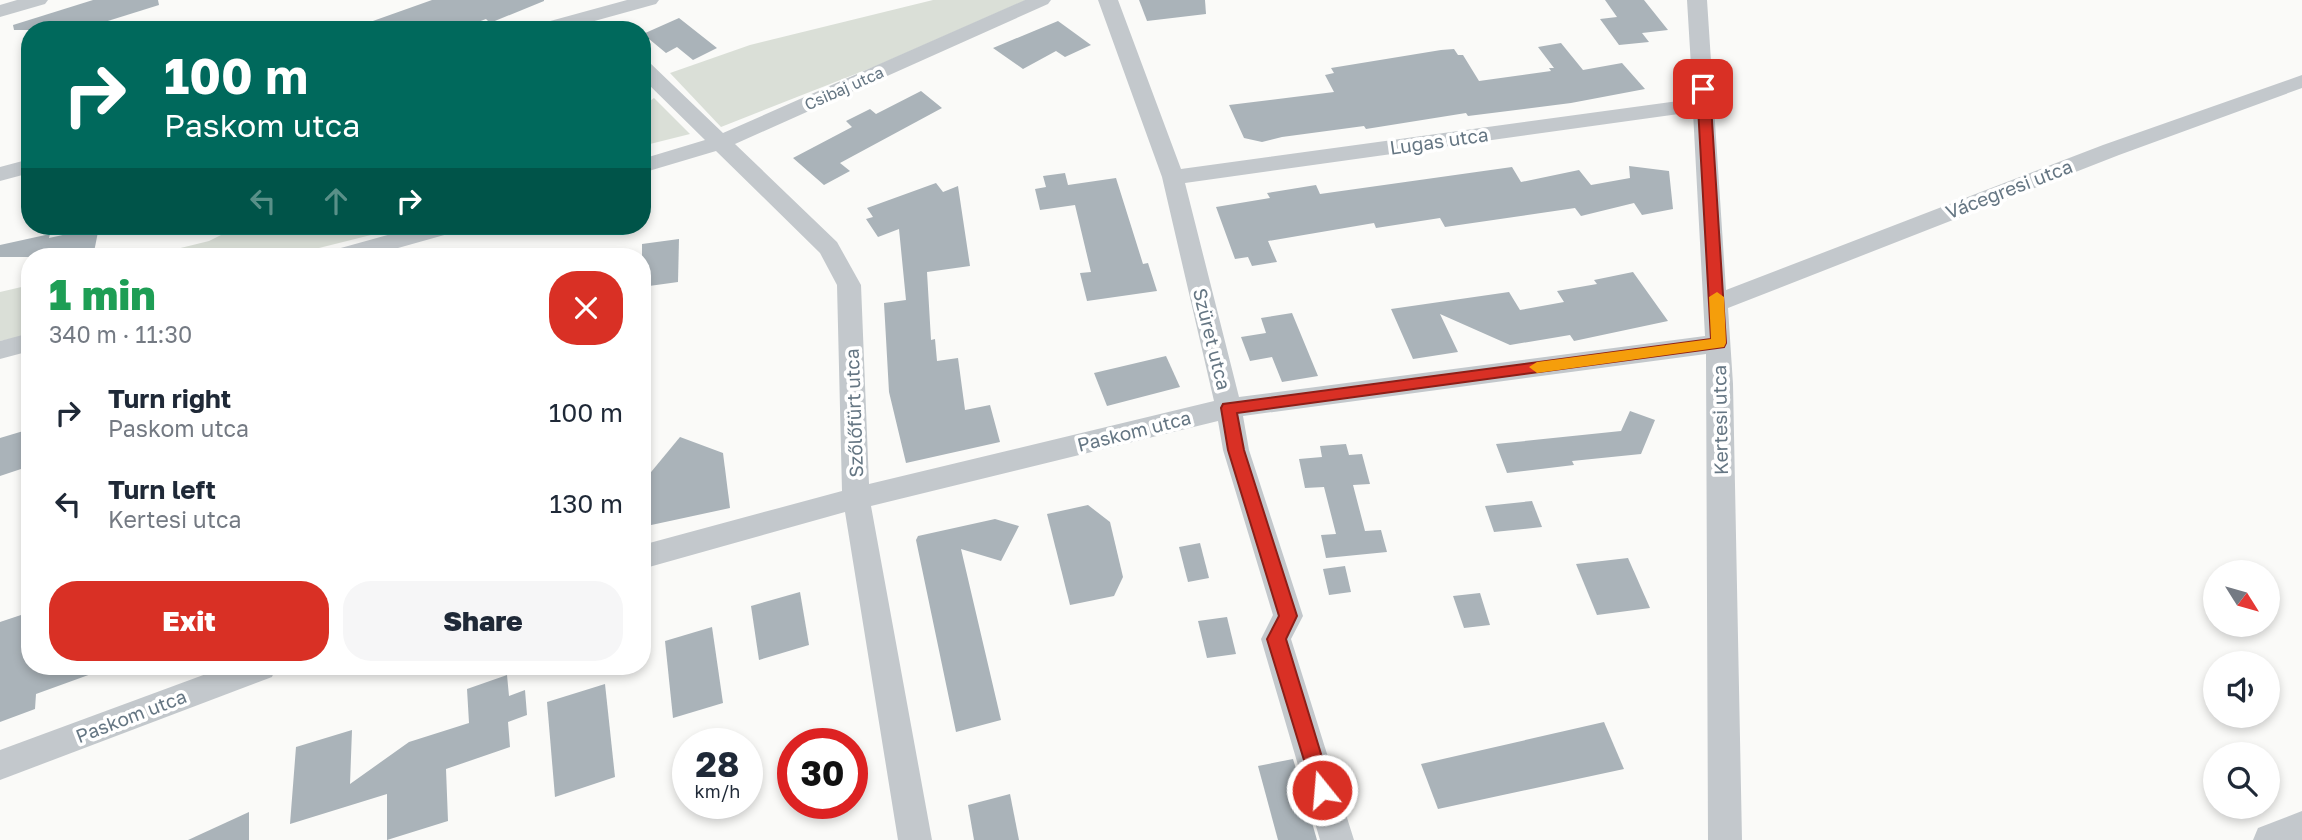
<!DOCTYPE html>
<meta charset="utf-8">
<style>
:root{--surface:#fff;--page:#f6f6f7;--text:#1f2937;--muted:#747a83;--accent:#d93025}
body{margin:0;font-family:"Golos Text",sans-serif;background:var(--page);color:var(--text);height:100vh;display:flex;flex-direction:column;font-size:26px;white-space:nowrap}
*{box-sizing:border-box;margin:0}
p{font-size:23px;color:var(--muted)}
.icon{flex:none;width:38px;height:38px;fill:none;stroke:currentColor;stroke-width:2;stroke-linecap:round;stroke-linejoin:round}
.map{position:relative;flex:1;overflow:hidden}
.side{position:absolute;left:21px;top:248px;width:630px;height:427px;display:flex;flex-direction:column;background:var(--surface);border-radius:28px;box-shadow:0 4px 10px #0003}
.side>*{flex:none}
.guide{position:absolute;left:21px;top:21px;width:630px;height:214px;border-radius:28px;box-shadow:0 4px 10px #0003;background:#00695c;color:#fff;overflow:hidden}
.needle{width:46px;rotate:127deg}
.tools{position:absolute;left:2203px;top:560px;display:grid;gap:14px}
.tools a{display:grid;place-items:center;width:77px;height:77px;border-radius:50%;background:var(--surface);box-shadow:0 4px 10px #0003;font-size:35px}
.speed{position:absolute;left:672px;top:728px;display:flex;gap:14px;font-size:35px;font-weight:700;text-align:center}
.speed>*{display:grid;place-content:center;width:91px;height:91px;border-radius:50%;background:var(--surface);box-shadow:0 4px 10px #0003;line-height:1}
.speed small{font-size:18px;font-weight:400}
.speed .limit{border:10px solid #d22;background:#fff;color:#111}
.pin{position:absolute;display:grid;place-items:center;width:60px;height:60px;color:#fff;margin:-30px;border-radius:14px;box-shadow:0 4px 10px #0006}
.me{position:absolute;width:77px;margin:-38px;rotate:343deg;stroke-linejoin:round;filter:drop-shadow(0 0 5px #0008)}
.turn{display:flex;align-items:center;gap:24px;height:147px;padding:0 28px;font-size:32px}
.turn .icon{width:91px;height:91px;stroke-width:2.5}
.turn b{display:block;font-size:49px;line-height:60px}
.lanes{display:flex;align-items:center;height:66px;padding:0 28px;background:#0003;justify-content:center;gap:35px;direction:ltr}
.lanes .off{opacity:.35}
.round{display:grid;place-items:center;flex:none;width:74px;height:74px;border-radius:28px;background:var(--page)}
.headline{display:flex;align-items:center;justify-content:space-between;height:119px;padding:0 28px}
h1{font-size:42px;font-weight:800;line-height:52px;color:#1e9e55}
.cta{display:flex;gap:14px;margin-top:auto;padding:14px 28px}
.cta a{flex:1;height:80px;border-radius:28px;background:var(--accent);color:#fff;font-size:28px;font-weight:800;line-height:80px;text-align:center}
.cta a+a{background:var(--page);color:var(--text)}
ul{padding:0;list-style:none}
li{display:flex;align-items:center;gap:21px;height:91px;padding:0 28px}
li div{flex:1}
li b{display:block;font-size:26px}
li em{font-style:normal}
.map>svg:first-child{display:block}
.green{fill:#dadfd7}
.building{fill:#aab3b9}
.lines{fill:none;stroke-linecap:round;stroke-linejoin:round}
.minor{fill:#c3c8cc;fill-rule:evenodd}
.route{fill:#d93025;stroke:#8d1f18;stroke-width:2}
.slow{fill:#f59e0b}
.labels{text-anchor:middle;stroke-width:7;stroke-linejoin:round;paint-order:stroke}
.far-street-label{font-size:16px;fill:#657683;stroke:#fff}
.street-label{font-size:19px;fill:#657683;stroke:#fff}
</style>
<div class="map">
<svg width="2302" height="840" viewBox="0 0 2302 840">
<rect width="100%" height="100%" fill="#fafaf8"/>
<g class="green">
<polygon points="933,0 1026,0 876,66 721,127 670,73 750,45"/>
<polygon points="654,98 690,134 642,146 642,107"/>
<polygon points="239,226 407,226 283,257 237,257 233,255 229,257 144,257 209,241"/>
<polygon points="30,285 30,335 0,341 0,292"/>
</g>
<g class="building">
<polygon points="93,0 158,0 159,5 79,30 14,30 13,25"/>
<polygon points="432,0 544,0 544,1 490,23 486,19 457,30 357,30 356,27"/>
<polygon points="1139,0 1205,0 1206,14 1147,21"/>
<polygon points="1605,0 1644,0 1668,30 1642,33 1649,42 1619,45 1600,19 1617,17"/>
<polygon points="679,18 717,48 693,60 677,47 666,53 643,34"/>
<polygon points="1058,21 1091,45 1065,57 1056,51 1023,69 993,48"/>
<polygon points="1561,43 1583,70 1622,63 1645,89 1571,103 1468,116 1466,113 1366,129 1364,126 1282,137 1262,142 1244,138 1229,105 1334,92 1325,75 1334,73 1331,68 1441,50 1454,49 1458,55 1463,55 1479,81 1551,71 1549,68 1554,68 1538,47"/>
<polygon points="921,91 942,108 840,163 850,171 824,185 793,158 852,127 846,121 870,109 876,114"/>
<polygon points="1629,166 1669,171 1673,209 1642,215 1634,203 1581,216 1575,208 1445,227 1440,218 1376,228 1374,223 1268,241 1277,262 1252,266 1248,257 1235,259 1216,207 1270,198 1267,193 1316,185 1320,194 1512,167 1521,182 1579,170 1591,185 1630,178"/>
<polygon points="1065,173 1068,185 1116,178 1143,264 1148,263 1157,291 1087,301 1080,273 1091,272 1075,205 1040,210 1035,189 1046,187 1043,176"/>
<polygon points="936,183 943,192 958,186 970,266 927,272 931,340 935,339 937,361 958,358 965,410 990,405 1000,442 906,463 889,392 884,303 906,300 899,229 878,237 866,219 873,217 867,208"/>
<polygon points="99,227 93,257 0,257 0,245 50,234 49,238"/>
<polygon points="679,239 678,282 642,287 642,244"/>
<polygon points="1633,272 1668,321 1574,341 1570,335 1510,345 1440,314 1458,352 1413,359 1391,309 1509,292 1520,310 1564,302 1557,291 1597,284 1594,280"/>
<polygon points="1292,313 1318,376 1282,382 1272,357 1250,361 1241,337 1266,333 1261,318"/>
<polygon points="1166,356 1180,387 1107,406 1094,373"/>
<polygon points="1630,411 1655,420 1641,454 1572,461 1574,465 1507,473 1496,444 1621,431"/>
<polygon points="30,429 30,466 0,476 0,438"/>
<polygon points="680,437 723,453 730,508 642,527 642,483"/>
<polygon points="1346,444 1349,455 1362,454 1370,484 1353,485 1365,531 1381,530 1387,552 1326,558 1321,535 1336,534 1324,487 1305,488 1299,459 1322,457 1320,446"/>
<polygon points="1532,501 1542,527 1494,532 1485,506"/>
<polygon points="1088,505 1110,522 1123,577 1114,596 1070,605 1047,514"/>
<polygon points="995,519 1019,526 1001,561 961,549 1001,720 956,732 916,540 918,536"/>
<polygon points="1200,543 1209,578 1188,582 1179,547"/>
<polygon points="1628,558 1650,608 1597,615 1576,564"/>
<polygon points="1345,566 1351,592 1329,595 1323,569"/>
<polygon points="800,592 809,645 759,660 751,606"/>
<polygon points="1480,593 1490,625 1464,628 1453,596"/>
<polygon points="30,612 30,667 104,667 105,669 36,694 35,709 0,722 0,622"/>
<polygon points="1227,617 1236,654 1207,658 1198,621"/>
<polygon points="712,627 723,703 673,718 665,641"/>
<polygon points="507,675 509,696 525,690 527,715 508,722 510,747 446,769 448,821 387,840 387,794 290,824 296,747 352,730 350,784 409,742 469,723 467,689"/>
<polygon points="605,684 615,777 555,797 547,702"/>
<polygon points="1604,722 1624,769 1438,809 1421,764"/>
<polygon points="1293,759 1302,788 1317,840 1278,840 1258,766"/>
<polygon points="1010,794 1019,840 974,840 968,805"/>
<polygon points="249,812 249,840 188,840"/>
</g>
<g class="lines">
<g class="minor">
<polygon points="17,0 48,0 45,4 0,17 0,5"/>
<polygon points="627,0 659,0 656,4 562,30 529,30 532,26"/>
<path d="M1025,0h26l-3,4 -313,140 102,98 24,43 8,199 345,-83 -52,-224 -64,-177h20l63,169 512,-70 -6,-99h20l19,290 377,-145 199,-70v13l-183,67 -391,153 5,76 9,456h-34l-2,-486 -463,62 6,34 54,166 -12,23 63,201h-34l-59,-201 12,-24 -50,-165 -5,-29 -347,85 61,334h-34l-53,-328 -203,57v-24l200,-54 -5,-206 -17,-32 -104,-102 -74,22v-14l63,-19 -63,-62v-18l7,2 74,71zM1693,112l12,224 -466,61 -54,-214z"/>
<polygon points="30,159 30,173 0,181 0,167"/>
<polygon points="420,226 458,226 455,232 366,257 326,257 330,251"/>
<polygon points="30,333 30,351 0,359 0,341"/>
<polygon points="225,667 276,667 272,677 0,780 0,750"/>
<polygon points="2302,811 2302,840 2253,840 2258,828"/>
</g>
</g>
<polygon class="route" points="1703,85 1710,89 1726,343 1724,347 1237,413 1244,450 1297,616 1286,639 1332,790 1329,796 1322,799 1315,796 1267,639 1279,616 1228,450 1221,408 1223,404 1711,339 1697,89"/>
<polygon class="slow" points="1717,292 1724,297 1726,343 1724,347 1537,373 1529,367 1537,362 1711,339 1709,297"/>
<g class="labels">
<g class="far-street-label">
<text transform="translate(844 88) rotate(-24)" y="6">Csibaj utca</text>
</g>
<g class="street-label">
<text transform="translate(1439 141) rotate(-8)" y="7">Lugas utca</text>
<text transform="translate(2009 189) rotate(-21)" y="7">Vácegresi utca</text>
<text transform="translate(1212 339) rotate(76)" y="7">Szüret utca</text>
<text transform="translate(854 413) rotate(-92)" y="7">Szőlőfürt utca</text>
<text transform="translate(1720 420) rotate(-91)" y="7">Kertesi utca</text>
<text transform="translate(1134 431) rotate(-14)" y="7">Paskom utca</text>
<text transform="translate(131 716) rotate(-21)" y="7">Paskom utca</text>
</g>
</g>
</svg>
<div class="tools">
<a><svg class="needle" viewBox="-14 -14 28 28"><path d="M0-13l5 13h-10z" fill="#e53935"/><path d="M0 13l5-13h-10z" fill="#747a83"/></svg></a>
<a><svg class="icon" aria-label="sound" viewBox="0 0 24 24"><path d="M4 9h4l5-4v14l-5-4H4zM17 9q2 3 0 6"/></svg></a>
<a><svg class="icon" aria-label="search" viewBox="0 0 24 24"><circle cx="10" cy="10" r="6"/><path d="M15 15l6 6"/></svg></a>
</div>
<div class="speed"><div>28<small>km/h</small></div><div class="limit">30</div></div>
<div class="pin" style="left:1703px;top:89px;background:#d93025"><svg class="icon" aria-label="arrive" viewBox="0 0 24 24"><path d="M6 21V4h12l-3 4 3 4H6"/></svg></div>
<svg class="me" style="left:1322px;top:790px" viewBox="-20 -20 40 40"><circle r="17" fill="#d93025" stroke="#fff" stroke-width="3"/><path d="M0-11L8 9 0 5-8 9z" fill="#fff"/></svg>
<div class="guide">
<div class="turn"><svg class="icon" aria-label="right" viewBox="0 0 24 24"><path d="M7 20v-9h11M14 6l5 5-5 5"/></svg><div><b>100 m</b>Paskom utca</div></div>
<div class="lanes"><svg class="icon off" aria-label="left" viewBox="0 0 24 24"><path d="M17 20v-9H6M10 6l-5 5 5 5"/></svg><svg class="icon off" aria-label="ahead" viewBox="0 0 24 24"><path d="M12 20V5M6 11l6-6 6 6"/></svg><svg class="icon" aria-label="right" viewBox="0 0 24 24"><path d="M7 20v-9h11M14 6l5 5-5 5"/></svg></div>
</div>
<section class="side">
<div class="headline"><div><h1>1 min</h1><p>340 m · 11:30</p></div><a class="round" style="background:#d93025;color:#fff"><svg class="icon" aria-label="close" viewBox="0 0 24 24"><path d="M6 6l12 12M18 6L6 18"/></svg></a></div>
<ul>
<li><svg class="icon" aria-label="right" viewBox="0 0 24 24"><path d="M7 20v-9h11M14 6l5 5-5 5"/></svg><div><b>Turn right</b><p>Paskom utca</p></div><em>100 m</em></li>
<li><svg class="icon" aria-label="left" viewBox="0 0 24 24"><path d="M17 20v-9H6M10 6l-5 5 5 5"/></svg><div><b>Turn left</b><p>Kertesi utca</p></div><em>130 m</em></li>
</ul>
<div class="cta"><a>Exit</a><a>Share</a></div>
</section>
</div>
